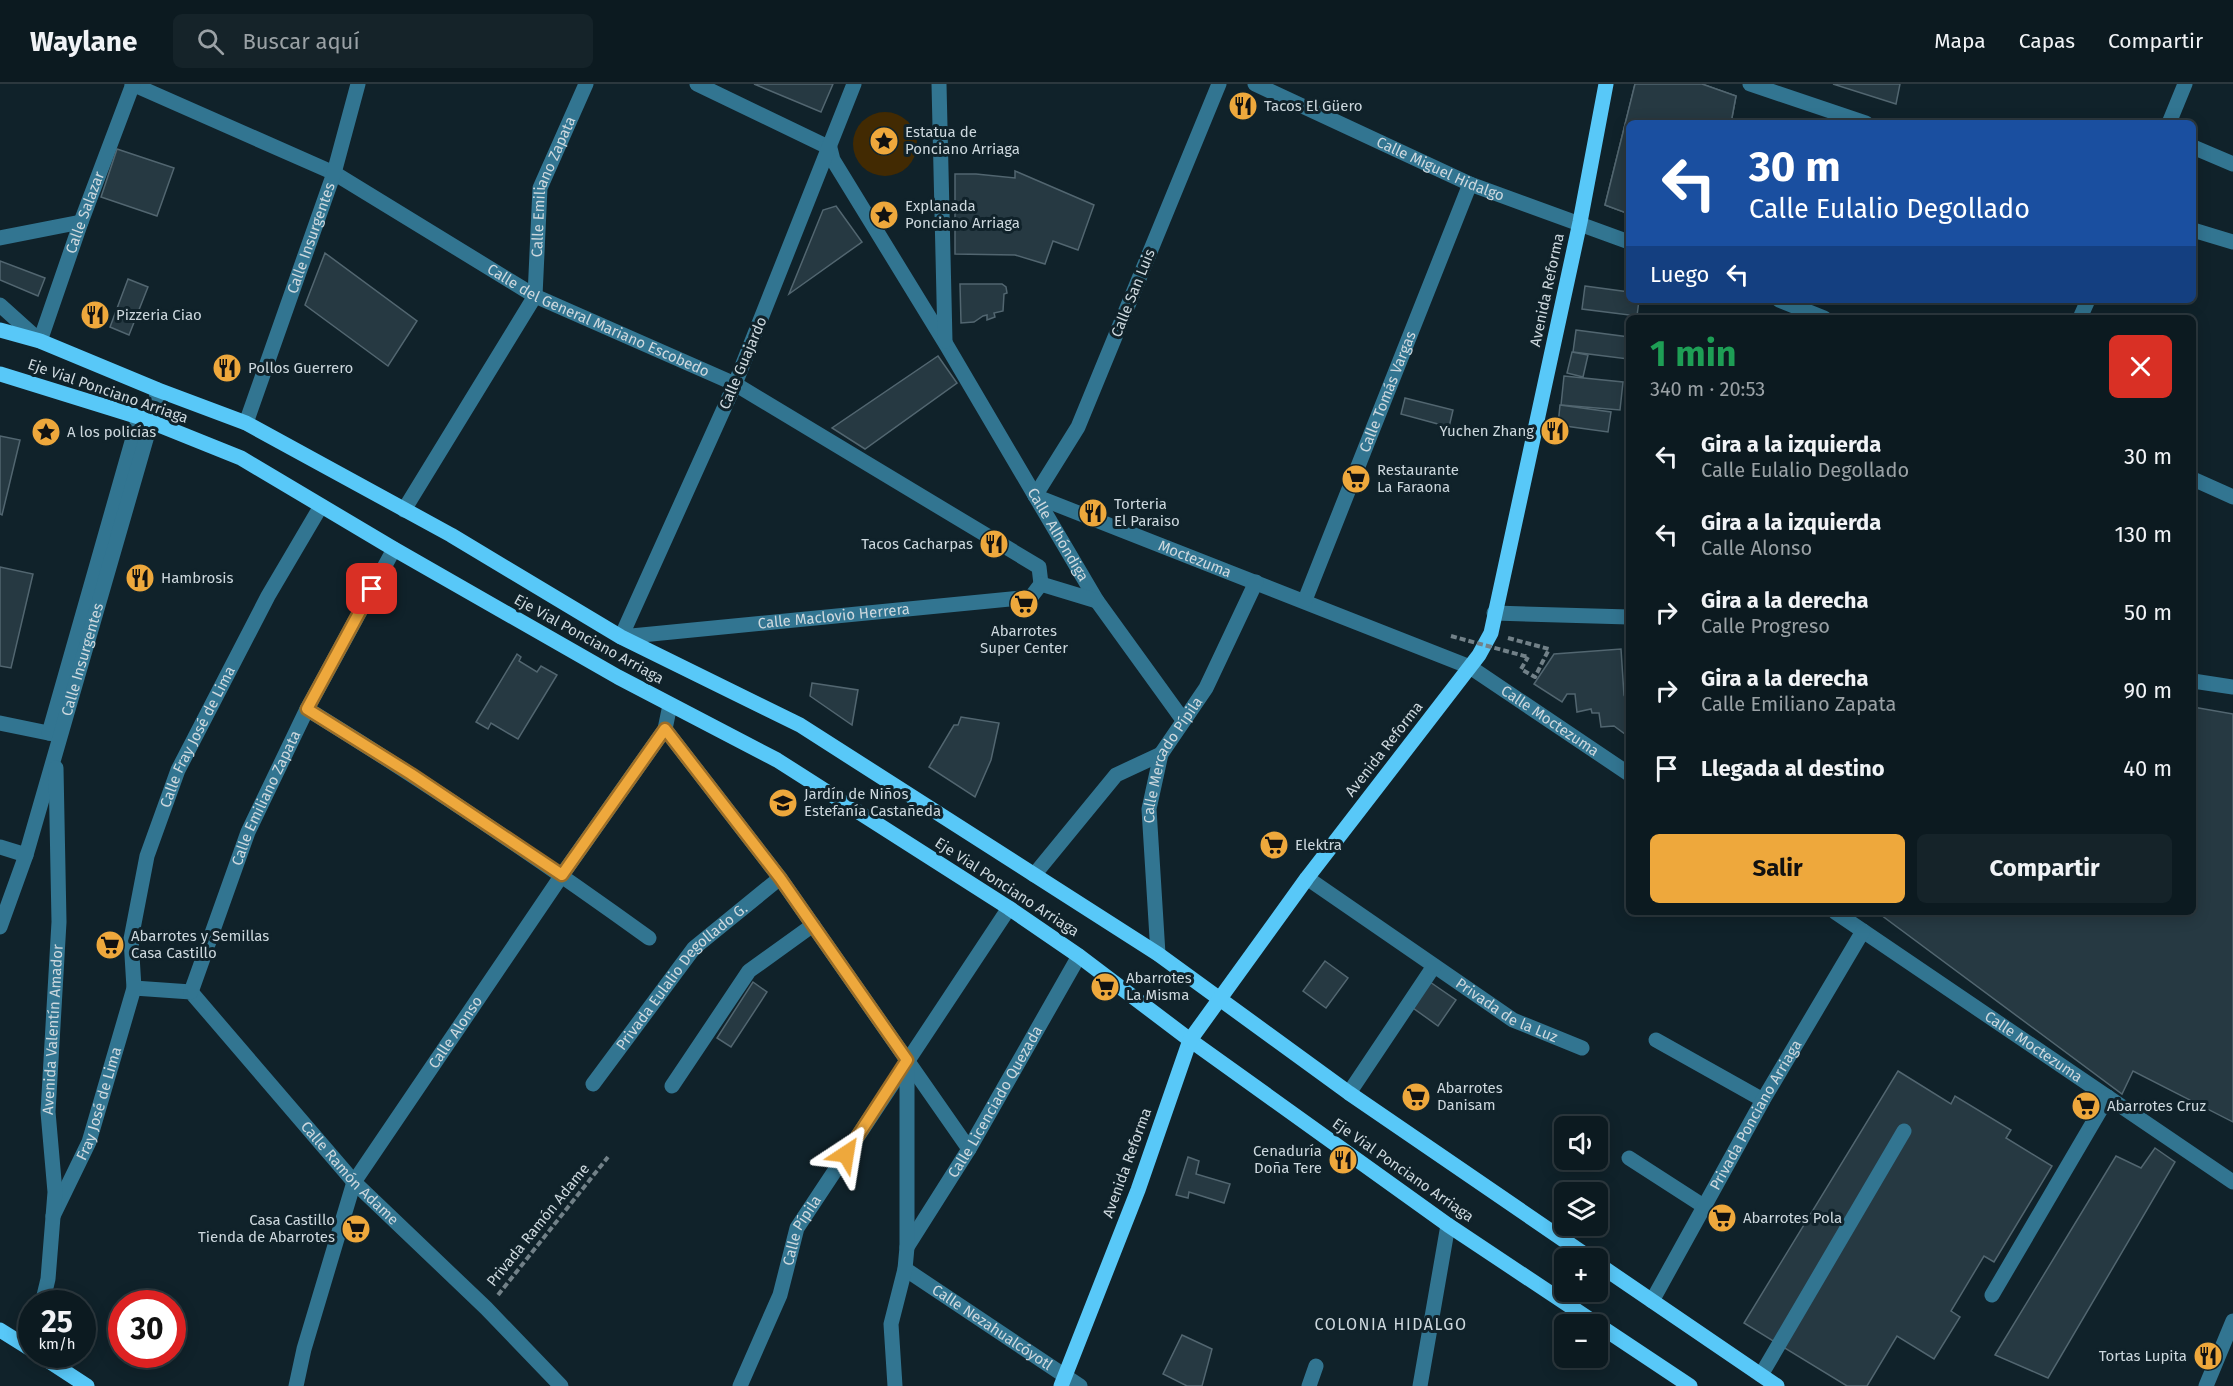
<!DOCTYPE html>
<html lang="es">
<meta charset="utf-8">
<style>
:root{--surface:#0c1a20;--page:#152329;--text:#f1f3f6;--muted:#9aa1a5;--line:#2c383e;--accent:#eea83c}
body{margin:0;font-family:"Fira Sans",sans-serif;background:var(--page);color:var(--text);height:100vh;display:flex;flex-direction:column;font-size:22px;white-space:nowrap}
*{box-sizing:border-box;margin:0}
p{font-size:20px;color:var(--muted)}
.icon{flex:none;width:33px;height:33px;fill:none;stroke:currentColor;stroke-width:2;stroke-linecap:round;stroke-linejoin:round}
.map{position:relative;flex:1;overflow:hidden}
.sheet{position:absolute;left:1626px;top:231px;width:570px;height:600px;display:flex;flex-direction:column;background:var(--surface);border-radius:9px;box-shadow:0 3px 15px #0003,0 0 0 2px var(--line)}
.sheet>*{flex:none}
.top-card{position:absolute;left:1626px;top:36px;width:570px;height:183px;border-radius:9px;box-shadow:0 3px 15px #0003,0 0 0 2px var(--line);background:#1a4fa0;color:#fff;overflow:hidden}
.controls{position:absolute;left:1554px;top:1032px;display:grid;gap:12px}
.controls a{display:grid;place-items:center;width:54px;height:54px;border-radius:9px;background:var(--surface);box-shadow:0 3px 15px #0003,0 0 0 2px var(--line);font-size:30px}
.speed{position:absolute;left:18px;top:1206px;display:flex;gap:12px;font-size:30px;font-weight:700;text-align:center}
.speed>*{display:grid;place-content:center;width:78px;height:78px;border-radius:50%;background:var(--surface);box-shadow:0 3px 15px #0003,0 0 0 2px var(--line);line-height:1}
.speed small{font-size:15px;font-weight:400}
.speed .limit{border:9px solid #d22;background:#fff;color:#111}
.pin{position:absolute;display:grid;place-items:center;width:51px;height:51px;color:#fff;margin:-26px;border-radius:12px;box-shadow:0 3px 9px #0006}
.me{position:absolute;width:66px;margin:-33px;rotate:33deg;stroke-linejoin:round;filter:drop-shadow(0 0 4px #0008)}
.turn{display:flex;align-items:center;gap:21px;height:126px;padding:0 24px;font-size:27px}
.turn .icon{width:78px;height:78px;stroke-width:2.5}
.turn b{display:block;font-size:42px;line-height:51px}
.then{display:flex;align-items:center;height:57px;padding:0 24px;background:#0003;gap:12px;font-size:22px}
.round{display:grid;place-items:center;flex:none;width:63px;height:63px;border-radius:9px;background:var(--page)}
.headline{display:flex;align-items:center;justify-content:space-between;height:102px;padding:0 24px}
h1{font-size:36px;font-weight:700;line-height:45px;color:#1e9e55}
.button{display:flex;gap:12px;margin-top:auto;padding:12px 24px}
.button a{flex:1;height:69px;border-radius:9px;background:var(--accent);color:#111;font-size:24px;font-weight:700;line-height:69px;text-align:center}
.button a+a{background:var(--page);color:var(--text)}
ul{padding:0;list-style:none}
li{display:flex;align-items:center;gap:18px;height:78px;padding:0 24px}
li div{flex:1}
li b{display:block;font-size:22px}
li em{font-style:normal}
header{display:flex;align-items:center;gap:36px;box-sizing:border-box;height:84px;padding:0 30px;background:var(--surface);border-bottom:2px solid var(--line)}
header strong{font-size:28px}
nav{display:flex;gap:33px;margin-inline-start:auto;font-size:21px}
.search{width:420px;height:54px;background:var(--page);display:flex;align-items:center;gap:15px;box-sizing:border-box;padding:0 21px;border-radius:9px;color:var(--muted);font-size:22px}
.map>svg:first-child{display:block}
.green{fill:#422a02}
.building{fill:#263942;stroke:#526670;stroke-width:1.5}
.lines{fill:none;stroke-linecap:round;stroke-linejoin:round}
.path{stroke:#728188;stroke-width:4;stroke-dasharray:6 3;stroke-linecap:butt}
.minor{stroke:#327591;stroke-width:15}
.major{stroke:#58c8f8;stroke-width:15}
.path-bridge{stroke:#728188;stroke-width:4;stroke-dasharray:6 3;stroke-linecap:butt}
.route-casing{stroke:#9b6d27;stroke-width:15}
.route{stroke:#eea83c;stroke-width:10}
.labels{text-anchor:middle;stroke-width:6;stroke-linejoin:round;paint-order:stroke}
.poi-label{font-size:15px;fill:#cdd8de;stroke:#10222a;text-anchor:start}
.street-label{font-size:15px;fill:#cdd8de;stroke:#10222a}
.neighbourhood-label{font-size:16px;letter-spacing:1.5px;fill:#cdd8de;stroke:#10222a}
</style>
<header>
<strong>Waylane</strong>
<div class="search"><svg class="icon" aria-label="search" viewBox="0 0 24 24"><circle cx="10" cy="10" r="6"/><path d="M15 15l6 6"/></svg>Buscar aquí</div>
<nav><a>Mapa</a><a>Capas</a><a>Compartir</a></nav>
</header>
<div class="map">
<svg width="2233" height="1302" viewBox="0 0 2233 1302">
<rect width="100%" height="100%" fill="#10222a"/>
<circle class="green" cx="885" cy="60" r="32"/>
<g class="building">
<polygon points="754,0 833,0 821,28"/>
<polygon points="1635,0 1702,0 1736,12 1731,39 1710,39 1712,33 1691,21 1688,39 1676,34 1675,39 1629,39 1629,130 1605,121"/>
<polygon points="1635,0 1702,0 1736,12 1731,39 1629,39 1629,130 1605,121"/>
<polygon points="1833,0 1900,0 1896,20"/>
<polygon points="117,65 174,84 157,132 101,113"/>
<polygon points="1015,87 1094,121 1078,166 1053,157 1045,180 1015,171 955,170 955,90 976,90 1015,94"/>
<polygon points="836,122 862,158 789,210 823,126"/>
<polygon points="325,169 417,237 388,282 305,221"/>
<polygon points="0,177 45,194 38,212 0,196"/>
<polygon points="128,195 148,203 129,251 110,243"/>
<polygon points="960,200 1002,200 1006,203 1007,209 1004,210 1003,227 994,229 995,233 987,236 987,231 983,232 974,238 961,239"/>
<polygon points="1585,202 1629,208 1629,216 1639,216 1637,232 1582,225"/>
<polygon points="1576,246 1629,253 1628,275 1573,268"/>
<polygon points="1572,268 1588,271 1583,293 1567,289"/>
<polygon points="938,272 957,299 865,365 832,344"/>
<polygon points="1564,292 1623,298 1620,326 1561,321"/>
<polygon points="1405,314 1453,326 1449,343 1401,330"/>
<polygon points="1560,321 1611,328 1608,348 1558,341"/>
<polygon points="0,352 20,356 2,431 0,430"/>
<polygon points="0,483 33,490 11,584 0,582"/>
<polygon points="1621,565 1624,611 1629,621 1629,653 1614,642 1601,643 1599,629 1592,629 1591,625 1577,628 1575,610 1567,610 1562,618 1534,600 1554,570"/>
<polygon points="517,570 521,573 519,577 537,588 541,582 557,591 518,655 491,639 488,645 476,638"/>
<polygon points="812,599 858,606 852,641 810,612"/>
<polygon points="2193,623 2233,630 2233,1038 2133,987 2122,1010 1877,828 2193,828"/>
<polygon points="961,633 999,639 991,676 975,713 929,683 954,641 958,641"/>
<polygon points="1325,877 1348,894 1326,924 1303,907"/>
<polygon points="753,898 767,908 731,963 717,954"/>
<polygon points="1430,898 1456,916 1438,942 1413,924"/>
<polygon points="1898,987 1951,1020 1955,1012 2011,1046 2006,1054 2052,1082 1994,1178 1984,1172 1951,1227 1960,1233 1934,1275 1897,1252 1867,1302 1847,1302 1744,1239"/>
<polygon points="2155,1064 2175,1078 2048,1294 1995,1271 2116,1072 2141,1084"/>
<polygon points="1188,1073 1199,1077 1196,1090 1230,1100 1224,1119 1189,1108 1188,1114 1176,1111"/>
<polygon points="1182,1251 1212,1265 1202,1302 1187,1302 1163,1290"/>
</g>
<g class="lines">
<g class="path">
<polyline points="1508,554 1549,565 1535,593 1521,585 1528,573"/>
<polyline points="498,1211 608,1073"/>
</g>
<g class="minor">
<path id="s1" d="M132,0l202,89 201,123 200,88 304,183 2,17"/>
<path id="s2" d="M697,0l133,64 3,12 114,186 150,255 86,119"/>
<path id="s3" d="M854,0l-119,300 -114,253 410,-40 10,-13"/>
<polyline points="939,0 945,257"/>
<path id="s4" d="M1219,0l-141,343 -43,69 435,171 159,107"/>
<path id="s5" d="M1255,0l215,100 159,58"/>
<polyline points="1750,0 1866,39"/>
<polyline points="2169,39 2185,0"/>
<polyline points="2193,63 2233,80"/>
<polyline points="2193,146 2233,158"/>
<polyline points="0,154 81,138"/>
<polyline points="1779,216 1824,234"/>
<path id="s6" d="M0,221l40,36 41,-119 52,-138"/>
<polyline points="2080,234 2088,216"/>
<path id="s7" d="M246,339l88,-250 24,-89"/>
<polyline points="2193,395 2233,413"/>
<path id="s8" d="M404,426l131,-214 5,-108 46,-104"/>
<polyline points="1041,500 1097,517"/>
<path id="s9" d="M1305,516l165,-416"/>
<polyline points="1494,529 1629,533"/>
<polyline points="2193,597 2233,603"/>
<path d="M307,625c117,72 231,149 342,229"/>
<polyline points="0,639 58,651"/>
<polyline points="665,645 780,794 969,1065"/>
<polyline points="49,649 139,333"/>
<polyline points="0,763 26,771"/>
<polyline points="1034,791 1116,691 1161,670"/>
<path id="s10" d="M1307,794l206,142 69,28"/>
<path id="s11" d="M1835,828l398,270"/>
<path id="s12" d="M0,843l26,-72 125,-433 7,-32"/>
<path id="s13" d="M1158,870l-9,-145 12,-55 45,-66 50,-106"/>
<path id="s14" d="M134,904l57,4 163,190 132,126 75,78"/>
<path id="s15" d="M191,908l57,-160 59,-123 87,-160"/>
<polyline points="1656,956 1763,1016"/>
<path id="s16" d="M593,1000l101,-136 86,-70"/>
<polyline points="672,1002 749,887 813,841"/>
<polyline points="1349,1009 1434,882"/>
<polyline points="1629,1074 1705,1123"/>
<path id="s17" d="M53,1132l36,-74 45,-154 -3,-49 16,-83 31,-86 90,-174 53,-90"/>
<path id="s18" d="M907,1163l62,-98 110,-193"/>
<path id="s19" d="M905,1185l175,117"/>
<polyline points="1992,1211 2108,1013"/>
<path id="s20" d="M1652,1217l111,-201 100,-169"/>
<path id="s21" d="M42,1220l6,-25 7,-87 -7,-80 11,-190 -3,-154"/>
<polyline points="1761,1291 1904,1047"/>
<path id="s22" d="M296,1302l8,-37 50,-167 208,-307 103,-146 5,-24"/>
<path id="s23" d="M740,1302l40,-91 17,-67 212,-320"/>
<polyline points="895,1302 891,1240 905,1185 907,1163 907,976"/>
<polyline points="1309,1302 1316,1282"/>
<polyline points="1420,1302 1448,1141"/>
<polyline points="2206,1302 2233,1237"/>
</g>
<g class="major">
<polyline points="0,246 40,257 158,306 246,339 451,451 621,553 800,641 1158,870 1349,1009 1590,1174"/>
<polyline points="0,290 139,333 241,374 394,465 618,593 777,676 1009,824 1079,872 1190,956 1448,1141 1690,1302"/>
<polyline points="1598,1180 1777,1302"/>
<polyline points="0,1246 32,1266"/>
<polyline points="38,1270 87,1302"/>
<polyline points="1061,1302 1138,1106 1190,956 1307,794 1479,571 1491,549 1580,138 1606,0"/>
</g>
<polyline class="path-bridge" points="1451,552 1528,573"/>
</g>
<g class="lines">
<g class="route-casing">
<polyline id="route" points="372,505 307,625 411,690 562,791 665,645 780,794 907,976 846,1070"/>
</g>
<use href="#route" class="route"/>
</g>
<defs>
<g id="restaurant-disc" transform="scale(1.5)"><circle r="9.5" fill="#eea83c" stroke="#10222a"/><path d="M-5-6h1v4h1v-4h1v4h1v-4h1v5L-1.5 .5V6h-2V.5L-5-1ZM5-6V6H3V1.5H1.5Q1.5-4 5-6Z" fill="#111"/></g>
<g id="sight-disc" transform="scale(1.5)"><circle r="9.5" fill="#eea83c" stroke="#10222a"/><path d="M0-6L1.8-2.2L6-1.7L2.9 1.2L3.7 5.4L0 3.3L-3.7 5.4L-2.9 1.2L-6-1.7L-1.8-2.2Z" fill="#111"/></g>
<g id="supermarket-disc" transform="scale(1.5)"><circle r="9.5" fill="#eea83c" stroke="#10222a"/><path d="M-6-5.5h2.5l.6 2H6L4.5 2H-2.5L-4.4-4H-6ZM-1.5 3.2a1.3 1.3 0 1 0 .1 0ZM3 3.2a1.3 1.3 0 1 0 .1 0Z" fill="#111"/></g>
<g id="school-disc" transform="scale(1.5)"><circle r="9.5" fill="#eea83c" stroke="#10222a"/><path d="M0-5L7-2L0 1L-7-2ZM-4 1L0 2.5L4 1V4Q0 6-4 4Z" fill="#111"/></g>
</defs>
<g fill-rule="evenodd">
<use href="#restaurant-disc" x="1243" y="22"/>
<use href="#sight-disc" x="884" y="57"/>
<use href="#sight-disc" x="884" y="131"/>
<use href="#restaurant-disc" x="95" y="231"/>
<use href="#restaurant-disc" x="227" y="284"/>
<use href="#restaurant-disc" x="1555" y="347"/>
<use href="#sight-disc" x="46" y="348"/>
<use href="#supermarket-disc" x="1356" y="395"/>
<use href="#restaurant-disc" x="1093" y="429"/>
<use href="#restaurant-disc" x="994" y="460"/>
<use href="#restaurant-disc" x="140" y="494"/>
<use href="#supermarket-disc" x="1024" y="520"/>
<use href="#school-disc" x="783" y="719"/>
<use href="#supermarket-disc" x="1274" y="761"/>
<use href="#supermarket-disc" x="110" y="861"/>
<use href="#supermarket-disc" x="1105" y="903"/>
<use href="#supermarket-disc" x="1416" y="1013"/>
<use href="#supermarket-disc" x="2086" y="1022"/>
<use href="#restaurant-disc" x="1343" y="1076"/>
<use href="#supermarket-disc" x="1722" y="1134"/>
<use href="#supermarket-disc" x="356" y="1145"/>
<use href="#restaurant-disc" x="2208" y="1272"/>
</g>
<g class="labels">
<g class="poi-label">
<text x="1264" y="27">Tacos El Güero</text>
<text x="905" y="53">Estatua de<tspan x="905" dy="17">Ponciano Arriaga</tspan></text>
<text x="905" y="127">Explanada<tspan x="905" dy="17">Ponciano Arriaga</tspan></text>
<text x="116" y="236">Pizzeria Ciao</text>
<text x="248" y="289">Pollos Guerrero</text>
<text x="1534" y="352" text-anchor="end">Yuchen Zhang</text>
<text x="67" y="353">A los policías</text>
<text x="1377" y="391">Restaurante<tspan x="1377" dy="17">La Faraona</tspan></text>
<text x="1114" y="425">Torteria<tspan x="1114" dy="17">El Paraiso</tspan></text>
<text x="973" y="465" text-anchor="end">Tacos Cacharpas</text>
<text x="161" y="499">Hambrosis</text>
<text x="1024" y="552" text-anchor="middle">Abarrotes<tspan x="1024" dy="17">Super Center</tspan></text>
<text x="804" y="715">Jardín de Niños<tspan x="804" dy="17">Estefanía Castañeda</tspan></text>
<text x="1295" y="766">Elektra</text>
<text x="131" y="857">Abarrotes y Semillas<tspan x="131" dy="17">Casa Castillo</tspan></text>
<text x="1126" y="899">Abarrotes<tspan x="1126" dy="17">La Misma</tspan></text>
<text x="1437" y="1009">Abarrotes<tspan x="1437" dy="17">Danisam</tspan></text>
<text x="2107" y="1027">Abarrotes Cruz</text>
<text x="1322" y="1072" text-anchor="end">Cenaduría<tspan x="1322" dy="17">Doña Tere</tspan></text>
<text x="1743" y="1139">Abarrotes Pola</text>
<text x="335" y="1141" text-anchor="end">Casa Castillo<tspan x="335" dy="17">Tienda de Abarrotes</tspan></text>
<text x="2187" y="1277" text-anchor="end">Tortas Lupita</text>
</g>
<g class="street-label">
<text dy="5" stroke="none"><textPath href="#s5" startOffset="204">Calle Miguel Hidalgo</textPath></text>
<text dy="5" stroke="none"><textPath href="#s8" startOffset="363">Calle Emiliano Zapata</textPath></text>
<text dy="5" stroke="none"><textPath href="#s6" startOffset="190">Calle Salazar</textPath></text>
<text dy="5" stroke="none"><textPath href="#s7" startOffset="196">Calle Insurgentes</textPath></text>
<text transform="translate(1547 206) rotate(-78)" y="5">Avenida Reforma</text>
<text transform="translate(1133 209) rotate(-68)" y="5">Calle San Luis</text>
<text dy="5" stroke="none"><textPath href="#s1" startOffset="524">Calle del General Mariano Escobedo</textPath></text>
<text transform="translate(743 279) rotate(-67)" y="5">Calle Guajardo</text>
<text transform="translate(108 307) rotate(19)" y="5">Eje Vial Ponciano Arriaga</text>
<text dy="5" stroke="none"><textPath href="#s9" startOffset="224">Calle Tomás Vargas</textPath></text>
<text dy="5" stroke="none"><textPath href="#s2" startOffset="597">Calle Alhóndiga</textPath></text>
<text dy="5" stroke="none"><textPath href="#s4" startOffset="624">Moctezuma</textPath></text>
<text dy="5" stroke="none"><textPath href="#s3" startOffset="814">Calle Maclovio Herrera</textPath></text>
<text transform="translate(589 555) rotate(29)" y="5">Eje Vial Ponciano Arriaga</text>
<text dy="5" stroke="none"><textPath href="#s12" startOffset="280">Calle Insurgentes</textPath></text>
<text dy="5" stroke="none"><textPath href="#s4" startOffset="1016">Calle Moctezuma</textPath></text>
<text dy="5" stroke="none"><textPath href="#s17" startOffset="506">Calle Fray José de Lima</textPath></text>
<text transform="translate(1384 665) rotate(-52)" y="5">Avenida Reforma</text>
<text dy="5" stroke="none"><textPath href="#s13" startOffset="200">Calle Mercado Pípila</textPath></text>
<text dy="5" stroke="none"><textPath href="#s15" startOffset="208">Calle Emiliano Zapata</textPath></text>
<text transform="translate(1007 803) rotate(33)" y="5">Eje Vial Ponciano Arriaga</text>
<text dy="5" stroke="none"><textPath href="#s16" startOffset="140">Privada Eulalio Degollado G.</textPath></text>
<text dy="5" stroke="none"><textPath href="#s10" startOffset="240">Privada de la Luz</textPath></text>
<text dy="5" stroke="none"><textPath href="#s21" startOffset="276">Avenida Valentín Amador</textPath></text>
<text dy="5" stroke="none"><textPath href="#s22" startOffset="393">Calle Alonso</textPath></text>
<text dy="5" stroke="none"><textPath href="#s11" startOffset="240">Calle Moctezuma</textPath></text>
<text dy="5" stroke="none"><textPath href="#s18" startOffset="170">Calle Licenciado Quezada</textPath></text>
<text dy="5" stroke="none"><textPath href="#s17" startOffset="122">Fray José de Lima</textPath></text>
<text dy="5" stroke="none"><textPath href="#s20" startOffset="213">Privada Ponciano Arriaga</textPath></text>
<text transform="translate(1127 1079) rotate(-70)" y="5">Avenida Reforma</text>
<text transform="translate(1403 1086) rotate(35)" y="5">Eje Vial Ponciano Arriaga</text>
<text dy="5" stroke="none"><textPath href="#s14" startOffset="298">Calle Ramón Adame</textPath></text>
<text transform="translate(538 1141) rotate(-51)" y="5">Privada Ramón Adame</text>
<text dy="5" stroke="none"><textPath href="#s23" startOffset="168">Calle Pípila</textPath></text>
<text dy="5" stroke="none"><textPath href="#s19" startOffset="105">Calle Nezahualcóyotl</textPath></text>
</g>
<g class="neighbourhood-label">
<text x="1391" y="1246">COLONIA HIDALGO</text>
</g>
</g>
</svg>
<div class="controls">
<a><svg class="icon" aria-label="sound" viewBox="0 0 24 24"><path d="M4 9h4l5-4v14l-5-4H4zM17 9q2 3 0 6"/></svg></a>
<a><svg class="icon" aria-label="layers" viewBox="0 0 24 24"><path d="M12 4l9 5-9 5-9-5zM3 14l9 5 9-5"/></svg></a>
<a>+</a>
<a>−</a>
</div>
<div class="speed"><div>25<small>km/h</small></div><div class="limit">30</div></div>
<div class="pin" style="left:372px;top:505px;background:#d93025"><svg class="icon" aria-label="arrive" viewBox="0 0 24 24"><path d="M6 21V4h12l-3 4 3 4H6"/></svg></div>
<svg class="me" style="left:846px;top:1070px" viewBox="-20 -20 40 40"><path d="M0-17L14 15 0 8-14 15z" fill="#eea83c" stroke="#fff" stroke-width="4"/></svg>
<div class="top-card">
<div class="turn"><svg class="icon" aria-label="left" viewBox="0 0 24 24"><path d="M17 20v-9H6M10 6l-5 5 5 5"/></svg><div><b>30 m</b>Calle Eulalio Degollado</div></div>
<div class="then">Luego<svg class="icon" aria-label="left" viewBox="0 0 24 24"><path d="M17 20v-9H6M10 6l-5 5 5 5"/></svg></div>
</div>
<section class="sheet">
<div class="headline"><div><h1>1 min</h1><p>340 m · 20:53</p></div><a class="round" style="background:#d93025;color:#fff"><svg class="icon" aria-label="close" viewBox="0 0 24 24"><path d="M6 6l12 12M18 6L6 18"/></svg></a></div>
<ul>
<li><svg class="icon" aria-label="left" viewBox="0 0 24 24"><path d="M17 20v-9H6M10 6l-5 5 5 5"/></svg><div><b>Gira a la izquierda</b><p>Calle Eulalio Degollado</p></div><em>30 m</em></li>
<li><svg class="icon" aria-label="left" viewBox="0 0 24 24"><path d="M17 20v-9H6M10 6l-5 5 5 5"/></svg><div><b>Gira a la izquierda</b><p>Calle Alonso</p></div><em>130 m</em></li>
<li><svg class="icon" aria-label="right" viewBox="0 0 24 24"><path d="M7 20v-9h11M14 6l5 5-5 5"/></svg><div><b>Gira a la derecha</b><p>Calle Progreso</p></div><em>50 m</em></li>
<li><svg class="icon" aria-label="right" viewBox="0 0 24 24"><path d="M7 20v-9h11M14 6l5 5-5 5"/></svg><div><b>Gira a la derecha</b><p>Calle Emiliano Zapata</p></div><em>90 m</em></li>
<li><svg class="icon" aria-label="arrive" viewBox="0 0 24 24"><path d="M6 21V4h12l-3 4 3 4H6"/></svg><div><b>Llegada al destino</b></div><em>40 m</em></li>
</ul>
<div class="button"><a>Salir</a><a>Compartir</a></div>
</section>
</div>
